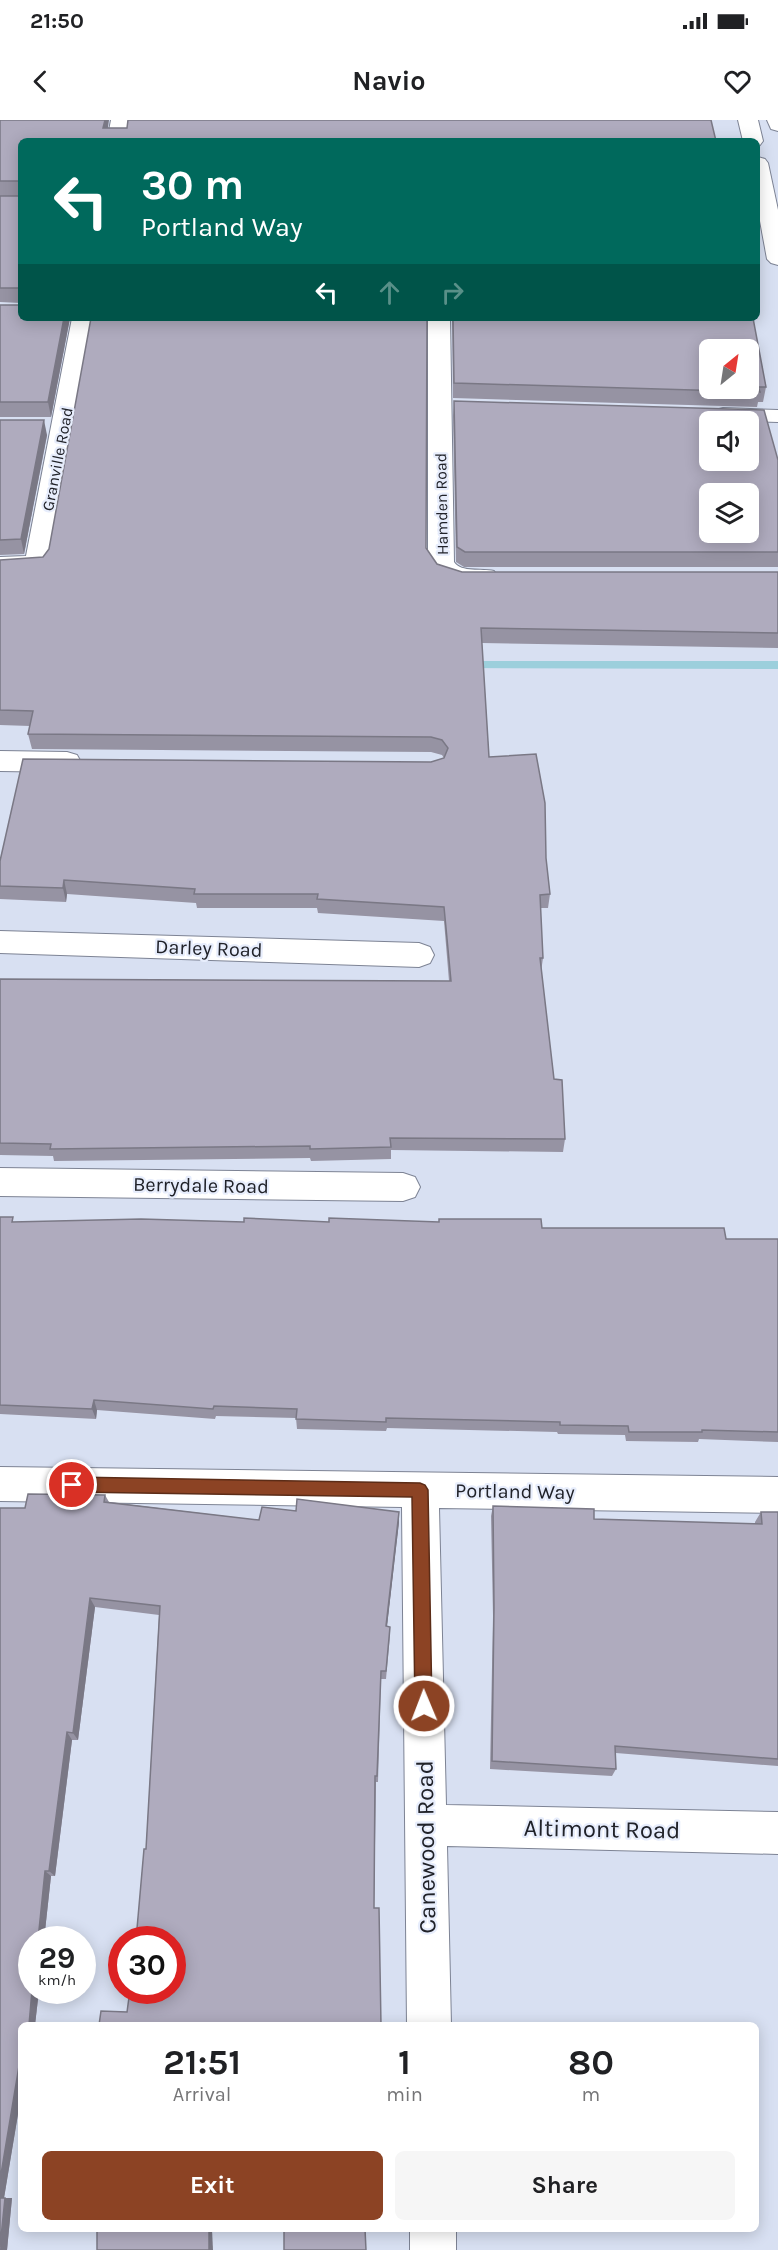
<!DOCTYPE html>
<style>
:root{--surface:#fff;--page:#f6f6f6;--text:#202124;--muted:#757577;--accent:#8c4324}
body{margin:0;font-family:Karla,sans-serif;background:var(--page);color:var(--text);height:100vh;display:flex;flex-direction:column;font-size:22px;white-space:nowrap}
*{box-sizing:border-box;margin:0}
p{font-size:20px;color:var(--muted)}
.icon{flex:none;width:33px;height:33px;fill:none;stroke:currentColor;stroke-width:2;stroke-linecap:round;stroke-linejoin:round}
.map{position:relative;flex:1;overflow:hidden}
.sheet{position:absolute;left:18px;top:1902px;width:741px;height:210px;display:flex;flex-direction:column;background:var(--surface);border-radius:9px;box-shadow:0 3px 15px #0003}
.sheet>*{flex:none}
.top-card{position:absolute;left:18px;top:18px;width:742px;height:183px;border-radius:9px;box-shadow:0 3px 15px #0003;background:#00695c;color:#fff;overflow:hidden}
.needle{width:39px;rotate:30deg}
.tools{position:absolute;left:699px;top:219px;display:grid;gap:12px}
.tools a{display:grid;place-items:center;width:60px;height:60px;border-radius:9px;background:var(--surface);box-shadow:0 3px 15px #0003;font-size:30px}
.speed{position:absolute;left:18px;top:1806px;display:flex;gap:12px;font-size:30px;font-weight:700;text-align:center}
.speed>*{display:grid;place-content:center;width:78px;height:78px;border-radius:50%;background:var(--surface);box-shadow:0 3px 15px #0003;line-height:1}
.speed small{font-size:15px;font-weight:400}
.speed .limit{border:9px solid #d22;background:#fff;color:#111}
.pin{position:absolute;display:grid;place-items:center;width:51px;height:51px;color:#fff;margin:-26px;border:3px solid #fff;border-radius:50%;box-shadow:0 2px 6px #0007}
.me{position:absolute;width:66px;margin:-33px;rotate:359deg;stroke-linejoin:round;filter:drop-shadow(0 0 4px #0008)}
.turn{display:flex;align-items:center;gap:21px;height:126px;padding:0 24px;font-size:27px}
.turn .icon{width:78px;height:78px;stroke-width:2.5}
.turn b{display:block;font-size:42px;line-height:51px}
.lanes{display:flex;align-items:center;height:57px;padding:0 24px;background:#0003;justify-content:center;gap:30px;direction:ltr}
.lanes .off{opacity:.35}
.eta{display:flex;justify-content:space-evenly;align-items:center;height:102px;text-align:center}
.eta b{font-size:36px;font-weight:700;line-height:42px}
.action{display:flex;gap:12px;margin-top:auto;padding:12px 24px}
.action a{flex:1;height:69px;border-radius:9px;background:var(--accent);color:#fff;font-size:24px;font-weight:700;line-height:69px;text-align:center}
.action a+a{background:var(--page);color:var(--text)}
.status{display:flex;justify-content:space-between;align-items:center;height:42px;padding:0 30px;background:var(--surface);direction:ltr}
.status svg{height:16px;fill:currentColor}
header{display:flex;justify-content:space-between;align-items:center;height:78px;padding:0 24px;background:var(--surface);font-size:27px;font-weight:700}
.map>svg:first-child{display:block}
.lines{fill:none;stroke-linecap:round;stroke-linejoin:round}
.stream{fill:#9ccfdc;fill-rule:evenodd}
.minor-casing{stroke:#7d8394;stroke-width:2}
.tertiary-casing{stroke:#7d8394;stroke-width:2}
.minor{fill:#fff;fill-rule:evenodd}
.tertiary{fill:#fff;fill-rule:evenodd}
.wall{fill:#9693a3}
.shaded-wall{fill:#7a7885}
.building{fill:#afabbe;stroke:#7a7885;stroke-width:1.5;fill-rule:evenodd}
.route{fill:#8c4324;stroke:#5b2c17;stroke-width:1.5}
.labels{text-anchor:middle;stroke-width:4.5;stroke-linejoin:round;paint-order:stroke}
.far-street-label{font-size:16px;fill:#202229;stroke:#e7edfc}
.street-label{font-size:20px;fill:#202229;stroke:#e7edfc}
.near-street-label{font-size:24px;fill:#202229;stroke:#e7edfc}
</style>
<div class="status"><b>21:50</b><svg viewBox="0 0 49 12"><path d="M0 12V9h3v3zM5 12V6h3v6zM10 12V3h3v9zM15 12V0h3v12zM26 1h20v11H26zM47 4h2v5h-2z"/></svg></div>
<header><svg class="icon" aria-label="back" viewBox="0 0 24 24"><path d="M15 5l-7 7 7 7"/></svg>Navio<svg class="icon" aria-label="heart" viewBox="0 0 24 24"><path d="M12 20l-8-8c-3-5 5-10 8-4 3-6 11-1 8 4z"/></svg></header>
<div class="map">
<svg width="778" height="2130" viewBox="0 0 778 2130">
<rect width="100%" height="100%" fill="#d8e0f2"/>
<g class="lines">
<polygon class="stream" points="467,541 778,541 778,549 463,548 462,545"/>
<g class="minor-casing">
<g id="minor">
<polygon points="111,0 131,0 127,21 107,21"/>
<polygon points="72,198 94,198 50,444 46,450 0,453 0,437 26,436"/>
<path d="M428,198h22l4,244c8,11 27,6 40,9l4,6 -4,6c-20,5 -38,1 -57,-6l-9,-15z"/>
<polygon points="723,288 778,290 778,302 715,300 711,295 715,290"/>
<polygon points="0,631 67,632 77,635 81,642 77,649 67,652 0,651"/>
<polygon points="0,811 419,823 430,827 434,835 430,843 419,847 0,833"/>
<polygon points="0,1048 403,1053 415,1057 420,1067 415,1077 403,1081 0,1076"/>
<polygon points="0,1347 778,1357 778,1393 439,1388 446,1685 778,1692 778,1734 447,1726 451,1905 407,1905 402,1387 0,1381"/>
<rect x="410" y="2109" width="46" height="21"/>
</g>
</g>
<g class="tertiary-casing">
<g id="tertiary">
<polygon points="738,0 758,0 763,21 760,25 758,26 758,21 743,21"/>
<polygon points="767,0 778,0 778,11 771,9"/>
<polygon points="758,37 765,39 768,43 778,90 778,145 771,143 767,139 758,90"/>
</g>
</g>
<use href="#minor" class="minor"/>
<use href="#tertiary" class="tertiary"/>
</g>
<g class="wall">
<polygon points="0,0 108,8 21,183 0,182"/>
<polygon points="0,185 21,198 70,198 51,297 0,297"/>
<polygon points="452,198 753,198 766,267 763,282 758,282 757,287 453,278"/>
<polygon points="454,281 778,340 778,447 464,447 456,442 453,296"/>
<polygon points="0,300 47,315 24,434 0,435"/>
<polygon points="426,428 437,444 462,452 778,452 778,528 482,523 489,637 546,738 550,774 548,788 540,788 543,838 541,852 554,959 565,1019 563,1032 391,1030 391,1039 311,1041 310,1038 54,1041 53,1036 0,1035 0,859 449,861 444,801 318,793 317,788 197,788 196,783 67,774 66,782 0,779 0,741 431,642 444,638 442,635 431,632 32,629 28,614 30,606 0,605 0,440"/>
<polygon points="0,1097 14,1102 329,1102 542,1108 726,1119 778,1119 778,1322 699,1319 698,1322 626,1321 625,1315 558,1314 557,1312 387,1308 386,1311 297,1309 296,1298 216,1296 215,1299 97,1290 96,1299 0,1294"/>
<polygon points="28,1374 105,1375 109,1382 259,1400 262,1387 296,1391 297,1379 399,1392 399,1402 387,1506 390,1507 390,1515 386,1559 381,1559 378,1662 376,1662 374,1788 379,1788 381,1905 99,1905 101,1891 127,1892 130,1870 172,1870 172,1820 136,1820 144,1729 146,1729 159,1495 95,1487 78,1620 72,1620 55,1756 51,1756 44,1820 32,1820 32,1870 39,1870 35,1905 21,1905 21,1976 4,2078 12,2078 7,2130 0,2130 0,1388 25,1388"/>
<polygon points="493,1386 594,1399 755,1404 755,1402 761,1392 778,1392 778,1646 616,1633 616,1649 612,1656 490,1649 493,1496 491,1396"/>
</g>
<g class="shaded-wall">
<polygon points="105,0 109,0 106,21 103,8"/>
<polygon points="64,198 70,198 51,297 48,282"/>
<polygon points="44,300 47,315 24,434 21,419"/>
<polygon points="64,760 67,774 66,782 63,768"/>
<polygon points="94,1280 97,1290 96,1299 92,1289"/>
<polygon points="399,1392 399,1402 386,1515 386,1506"/>
<polygon points="90,1478 95,1487 78,1620 73,1613"/>
<polygon points="67,1612 72,1620 55,1756 49,1751"/>
<polygon points="45,1751 51,1756 44,1820 38,1820"/>
<polygon points="32,1870 39,1870 35,1905 29,1905"/>
<polygon points="20,1940 21,1940 21,1976 4,2078 0,2078 0,2060"/>
<polygon points="5,2078 12,2078 7,2130 0,2130"/>
<polygon points="209,2109 212,2109 213,2130 209,2130"/>
</g>
<g class="building">
<polygon points="0,0 105,0 103,8 127,8 128,0 711,0 716,21 21,21 21,184 20,168 0,168 0,76 20,76 20,61 0,61"/>
<polygon points="0,185 21,185 21,198 64,198 48,282 0,282"/>
<polygon points="91,198 427,198 426,428 437,444 462,452 778,452 778,513 481,508 489,637 536,634 545,683 546,738 550,774 540,775 543,838 540,838 554,959 562,960 565,1019 390,1018 391,1027 310,1029 310,1026 50,1029 51,1024 0,1023 0,859 451,861 444,787 317,779 318,774 194,774 195,769 64,760 63,768 0,766 0,741 23,639 431,642 444,638 448,628 442,620 431,617 28,614 33,591 0,590 0,440 43,437 49,429"/>
<path d="M453,198h300l13,69h-8l2,5 -306,-9zM710,230h38v38h-38z"/>
<path d="M454,281l310,9 14,50v92h-313l-8,-5zM710,302h38v38h-38zM710,374h38v38h-38z"/>
<polygon points="0,300 44,300 21,419 0,420"/>
<polygon points="0,1097 13,1097 12,1102 141,1099 244,1102 244,1098 329,1102 329,1098 439,1102 439,1099 541,1099 542,1108 724,1108 726,1119 778,1119 778,1312 702,1310 702,1312 629,1312 628,1306 560,1305 560,1302 386,1298 386,1302 296,1299 297,1289 214,1286 213,1289 94,1280 92,1289 0,1285"/>
<polygon points="28,1374 105,1375 104,1382 259,1400 262,1387 296,1391 297,1379 399,1392 386,1506 390,1507 386,1551 381,1551 377,1656 375,1656 374,1788 379,1788 381,1905 99,1905 101,1891 127,1892 130,1870 172,1870 172,1820 136,1820 144,1729 146,1729 160,1486 90,1478 73,1613 67,1612 49,1751 45,1751 38,1820 32,1820 32,1870 29,1905 21,1905 21,1940 20,1940 0,2060 0,1388 25,1388"/>
<polygon points="493,1386 594,1389 594,1399 762,1404 761,1392 778,1392 778,1639 615,1626 616,1649 492,1641 494,1487"/>
<polygon points="0,2078 5,2078 0,2127"/>
<rect x="97" y="2109" width="112" height="21"/>
<polygon points="284,2109 365,2109 366,2130 284,2130"/>
</g>
<polygon class="route" points="72,1357 420,1363 425,1365 428,1370 432,1586 429,1591 424,1594 418,1591 415,1586 412,1377 72,1372 66,1370 64,1365 66,1360"/>
<g class="labels">
<g class="far-street-label">
<text transform="translate(57 339) rotate(-79)" y="6">Granville Road</text>
<text transform="translate(441 384) rotate(-91)" y="6">Hamden Road</text>
</g>
<g class="street-label">
<text transform="translate(209 828) rotate(2)" y="7">Darley Road</text>
<text transform="translate(201 1065) rotate(1)" y="7">Berrydale Road</text>
<text transform="translate(515 1371) rotate(1)" y="7">Portland Way</text>
</g>
<g class="near-street-label">
<text transform="translate(602 1709) rotate(1)" y="8">Altimont Road</text>
<text transform="translate(426 1727) rotate(-91)" y="8">Canewood Road</text>
</g>
</g>
</svg>
<div class="tools">
<a><svg class="needle" viewBox="-14 -14 28 28"><path d="M0-13l5 13h-10z" fill="#e53935"/><path d="M0 13l5-13h-10z" fill="#757577"/></svg></a>
<a><svg class="icon" aria-label="sound" viewBox="0 0 24 24"><path d="M4 9h4l5-4v14l-5-4H4zM17 9q2 3 0 6"/></svg></a>
<a><svg class="icon" aria-label="layers" viewBox="0 0 24 24"><path d="M12 4l9 5-9 5-9-5zM3 14l9 5 9-5"/></svg></a>
</div>
<div class="speed"><div>29<small>km/h</small></div><div class="limit">30</div></div>
<div class="pin" style="left:72px;top:1365px;background:#d93025"><svg class="icon" aria-label="arrive" viewBox="0 0 24 24"><path d="M6 21V4h12l-3 4 3 4H6"/></svg></div>
<svg class="me" style="left:424px;top:1586px" viewBox="-20 -20 40 40"><circle r="17" fill="#8c4324" stroke="#fff" stroke-width="3"/><path d="M0-11L8 9 0 5-8 9z" fill="#fff"/></svg>
<div class="top-card">
<div class="turn"><svg class="icon" aria-label="left" viewBox="0 0 24 24"><path d="M17 20v-9H6M10 6l-5 5 5 5"/></svg><div><b>30 m</b>Portland Way</div></div>
<div class="lanes"><svg class="icon" aria-label="left" viewBox="0 0 24 24"><path d="M17 20v-9H6M10 6l-5 5 5 5"/></svg><svg class="icon off" aria-label="ahead" viewBox="0 0 24 24"><path d="M12 20V5M6 11l6-6 6 6"/></svg><svg class="icon off" aria-label="right" viewBox="0 0 24 24"><path d="M7 20v-9h11M14 6l5 5-5 5"/></svg></div>
</div>
<section class="sheet">
<div class="eta">
<div><b>21:51</b><p>Arrival</p></div>
<div><b>1</b><p>min</p></div>
<div><b>80</b><p>m</p></div>
</div>
<div class="action"><a>Exit</a><a>Share</a></div>
</section>
</div>
